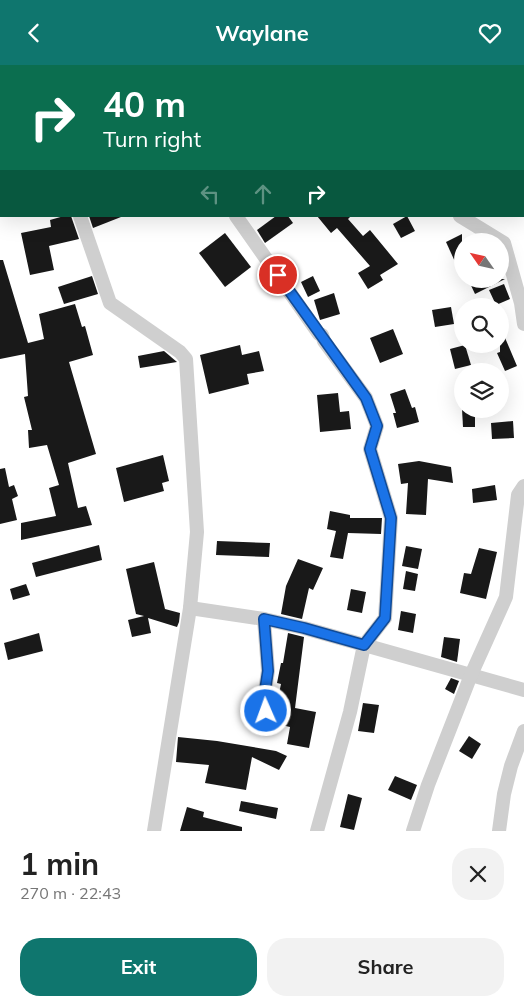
<!DOCTYPE html>
<meta charset="utf-8">
<style>
:root{--surface:#fff;--page:#f2f2f2;--text:#222;--muted:#767676;--accent:#0f766e}
body{margin:0;font-family:Mulish,sans-serif;background:var(--page);color:var(--text);height:100vh;display:flex;flex-direction:column;font-size:19px;white-space:nowrap}
*{box-sizing:border-box;margin:0}
p{font-size:16px;color:var(--muted)}
.icon{flex:none;width:28px;height:28px;fill:none;stroke:currentColor;stroke-width:2;stroke-linecap:round;stroke-linejoin:round}
.map{position:relative;height:766px;overflow:hidden}
.details{display:flex;flex-direction:column;background:var(--surface);flex:1}
.details>*{flex:none}
.hud{position:absolute;left:0px;top:0px;width:525px;height:152px;box-shadow:0 5px 20px #0002;background:#0b6e4f;color:#fff;overflow:hidden}
.needle{width:32px;rotate:304deg}
.fabs{position:absolute;left:454px;top:168px;display:grid;gap:10px}
.fabs a{display:grid;place-items:center;width:55px;height:55px;border-radius:50%;background:var(--surface);box-shadow:0 5px 20px #0002;font-size:25px}
.pin{position:absolute;display:grid;place-items:center;width:42px;height:42px;color:#fff;margin:-21px;border:2px solid #fff;border-radius:50%;box-shadow:0 1px 5px #0007}
.me{position:absolute;width:55px;margin:-28px;rotate:358deg;stroke-linejoin:round;filter:drop-shadow(0 0 4px #0008)}
.turn{display:flex;align-items:center;gap:18px;height:105px;padding:0 20px;font-size:22px}
.turn .icon{width:65px;height:65px;stroke-width:2.5}
.turn b{display:block;font-size:35px;line-height:42px}
.lanes{display:flex;align-items:center;height:48px;padding:0 20px;background:#0003;justify-content:center;gap:25px;direction:ltr}
.lanes .off{opacity:.35}
.round{display:grid;place-items:center;flex:none;width:52px;height:52px;border-radius:20px;background:var(--page)}
.overview{display:flex;align-items:center;justify-content:space-between;height:85px;padding:0 20px}
h1{font-size:30px;font-weight:700;line-height:38px}
.button{display:flex;gap:10px;margin-top:auto;padding:10px 20px}
.button a{flex:1;height:58px;border-radius:20px;background:var(--accent);color:#fff;font-size:20px;font-weight:700;line-height:58px;text-align:center}
.button a+a{background:var(--page);color:var(--text)}
header{display:flex;justify-content:space-between;align-items:center;height:65px;padding:0 20px;background:var(--accent);color:#fff;font-size:22px;font-weight:700}
.map>svg:first-child{display:block}
.building{fill:#191919}
.lines{fill:none;stroke-linecap:round;stroke-linejoin:round}
.street{stroke:#cfcfcf;stroke-width:14}
.route-casing{stroke:#114b97;stroke-width:12}
.route{stroke:#1a73e8;stroke-width:9}
</style>
<header><svg class="icon" aria-label="back" viewBox="0 0 24 24"><path d="M15 5l-7 7 7 7"/></svg>Waylane<svg class="icon" aria-label="heart" viewBox="0 0 24 24"><path d="M12 20l-8-8c-3-5 5-10 8-4 3-6 11-1 8 4z"/></svg></header>
<div class="map">
<svg width="524" height="766" viewBox="0 0 524 766">
<rect width="100%" height="100%" fill="#fff"/>
<g class="building">
<polygon points="64,151 71,151 79,174 49,181 54,205 30,210 21,168 51,162 50,155"/>
<polygon points="89,151 120,151 121,152 93,163"/>
<polygon points="276,151 288,151 293,158 265,178 257,165"/>
<polygon points="317,151 351,151 348,154 363,171 370,165 398,199 380,210 383,215 368,224 358,208 370,201 337,163 331,168"/>
<polygon points="407,151 415,166 401,173 393,159"/>
<polygon points="225,168 251,202 225,222 199,188"/>
<polygon points="462,169 462,212 446,177"/>
<polygon points="0,195 3,195 28,278 44,274 39,249 75,239 82,262 85,261 93,290 69,297 96,389 68,398 78,443 86,441 92,460 21,475 21,458 56,451 49,423 59,420 47,380 29,383 28,365 32,365 24,332 28,331 25,289 0,294"/>
<polygon points="92,211 98,229 64,239 58,222"/>
<polygon points="313,211 320,226 308,232 301,217"/>
<polygon points="468,214 505,214 475,229"/>
<polygon points="504,219 510,234 496,240 489,225"/>
<polygon points="334,228 340,249 320,255 314,235"/>
<polygon points="451,242 454,259 435,262 432,245"/>
<polygon points="500,261 517,301 505,306 497,288 500,287"/>
<polygon points="393,264 403,289 380,298 370,273"/>
<polygon points="240,280 242,290 259,286 264,306 247,309 249,319 209,329 200,290"/>
<polygon points="465,280 471,300 455,304 450,284"/>
<polygon points="164,286 177,297 140,303 138,291"/>
<polygon points="405,324 412,343 415,342 419,357 397,363 393,348 396,348 390,329"/>
<polygon points="338,328 340,347 349,346 351,364 320,367 317,330"/>
<polygon points="462,344 475,344 475,362 463,362"/>
<polygon points="513,356 514,373 492,374 491,358"/>
<polygon points="163,390 169,416 162,418 164,426 124,437 116,403"/>
<polygon points="419,396 451,402 453,418 428,414 426,450 406,449 408,418 401,419 398,399"/>
<polygon points="5,403 9,422 14,420 18,431 12,434 17,455 0,459 0,404"/>
<polygon points="495,420 497,435 473,438 472,424"/>
<polygon points="330,446 350,450 350,453 382,453 381,469 348,468 343,494 330,492 336,466 327,464"/>
<polygon points="217,476 270,478 269,492 216,490"/>
<polygon points="99,480 102,495 36,512 32,498"/>
<polygon points="406,481 422,484 418,504 402,501"/>
<polygon points="479,483 497,487 486,534 460,528 464,508 471,509"/>
<polygon points="298,494 323,503 313,525 309,523 302,554 281,549 286,521"/>
<polygon points="154,497 165,544 180,548 179,557 177,562 148,553 151,568 132,572 128,555 144,551 136,549 126,504"/>
<polygon points="406,506 418,509 415,526 403,524"/>
<polygon points="26,519 30,530 13,535 10,524"/>
<polygon points="351,524 366,527 362,548 347,545"/>
<polygon points="401,546 416,549 413,568 398,565"/>
<polygon points="39,568 43,586 8,595 4,578"/>
<polygon points="288,568 304,572 295,643 316,647 309,683 287,679 290,662 273,658 281,619 277,618 281,598 283,598"/>
<polygon points="444,572 460,574 457,597 441,592"/>
<polygon points="451,613 459,616 454,629 445,624"/>
<polygon points="363,638 379,640 374,668 358,666"/>
<polygon points="469,671 481,679 472,694 459,686"/>
<polygon points="178,672 217,676 276,686 287,691 279,705 252,692 246,725 205,718 209,700 176,697"/>
<polygon points="395,711 417,720 411,735 388,725"/>
<polygon points="348,729 362,733 354,765 340,762"/>
<polygon points="241,736 278,743 276,754 239,746"/>
<polygon points="187,742 204,747 203,752 242,762 242,766 180,766"/>
</g>
<g class="lines">
<g class="street">
<polyline points="318,0 319,1"/>
<polyline points="72,1 72,0"/>
<polyline points="0,93 1,92"/>
<polyline points="80,151 110,238 180,287 186,294 197,467 190,543 154,766"/>
<polyline points="236,151 319,269 322,270 324,276 366,333 377,361 370,384 391,453 385,553 364,580 350,647 317,766"/>
<polyline points="460,151 504,178 521,238 524,259"/>
<polyline points="190,543 264,554 304,563 524,625"/>
<polyline points="264,554 268,606 264,632 266,646"/>
<polyline points="413,766 428,720 471,610 506,532 518,430 524,421"/>
<polyline points="499,766 504,729 511,701 524,666"/>
</g>
</g>
<g class="lines">
<g class="route-casing">
<polyline id="route" points="266,646 264,632 268,606 264,554 304,563 364,580 385,553 391,453 370,384 377,361 366,333 278,210"/>
</g>
<use href="#route" class="route"/>
</g>
</svg>
<div class="fabs">
<a><svg class="needle" viewBox="-14 -14 28 28"><path d="M0-13l5 13h-10z" fill="#e53935"/><path d="M0 13l5-13h-10z" fill="#767676"/></svg></a>
<a><svg class="icon" aria-label="search" viewBox="0 0 24 24"><circle cx="10" cy="10" r="6"/><path d="M15 15l6 6"/></svg></a>
<a><svg class="icon" aria-label="layers" viewBox="0 0 24 24"><path d="M12 4l9 5-9 5-9-5zM3 14l9 5 9-5"/></svg></a>
</div>
<div class="pin" style="left:278px;top:210px;background:#d93025"><svg class="icon" aria-label="arrive" viewBox="0 0 24 24"><path d="M6 21V4h12l-3 4 3 4H6"/></svg></div>
<svg class="me" style="left:266px;top:646px" viewBox="-20 -20 40 40"><circle r="17" fill="#1a73e8" stroke="#fff" stroke-width="3"/><path d="M0-11L8 9 0 5-8 9z" fill="#fff"/></svg>
<div class="hud">
<div class="turn"><svg class="icon" aria-label="right" viewBox="0 0 24 24"><path d="M7 20v-9h11M14 6l5 5-5 5"/></svg><div><b>40 m</b>Turn right</div></div>
<div class="lanes"><svg class="icon off" aria-label="left" viewBox="0 0 24 24"><path d="M17 20v-9H6M10 6l-5 5 5 5"/></svg><svg class="icon off" aria-label="ahead" viewBox="0 0 24 24"><path d="M12 20V5M6 11l6-6 6 6"/></svg><svg class="icon" aria-label="right" viewBox="0 0 24 24"><path d="M7 20v-9h11M14 6l5 5-5 5"/></svg></div>
</div>
</div>
<section class="details">
<div class="overview"><div><h1>1 min</h1><p>270 m · 22:43</p></div><a class="round"><svg class="icon" aria-label="close" viewBox="0 0 24 24"><path d="M6 6l12 12M18 6L6 18"/></svg></a></div>
<div class="button"><a>Exit</a><a>Share</a></div>
</section>
